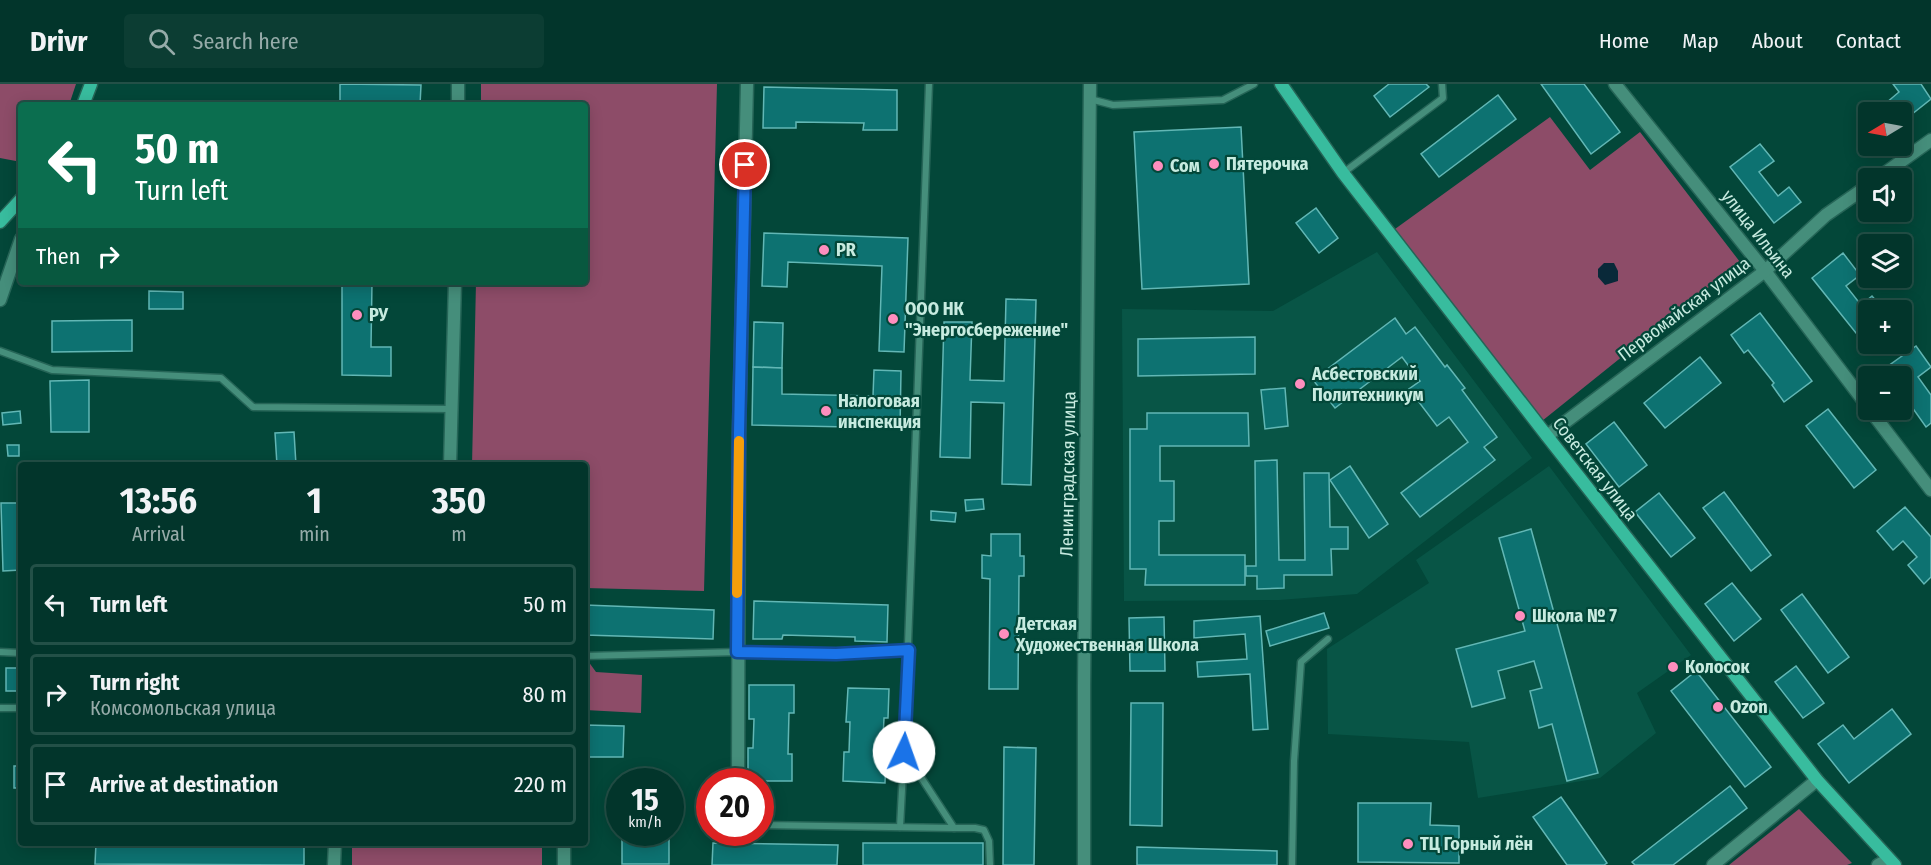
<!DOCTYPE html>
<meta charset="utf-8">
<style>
:root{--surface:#02352b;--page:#0c3d33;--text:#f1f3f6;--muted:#96aba9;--line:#235047}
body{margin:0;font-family:"Fira Sans Condensed",sans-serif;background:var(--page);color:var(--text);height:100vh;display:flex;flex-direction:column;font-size:22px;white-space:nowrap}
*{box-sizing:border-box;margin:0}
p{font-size:20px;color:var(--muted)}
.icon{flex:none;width:33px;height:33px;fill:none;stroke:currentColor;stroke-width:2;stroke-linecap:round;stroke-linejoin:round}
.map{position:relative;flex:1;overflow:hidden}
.sheet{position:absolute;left:18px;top:378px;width:570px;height:384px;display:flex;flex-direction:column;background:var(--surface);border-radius:6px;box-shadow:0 3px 15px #0003,0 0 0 2px var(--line)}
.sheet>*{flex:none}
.guide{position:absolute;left:18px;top:18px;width:570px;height:183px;border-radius:6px;box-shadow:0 3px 15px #0003,0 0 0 2px var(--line);background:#0b6e4f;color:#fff;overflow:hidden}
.needle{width:39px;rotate:260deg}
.fabs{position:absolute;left:1858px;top:18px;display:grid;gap:12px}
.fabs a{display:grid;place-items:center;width:54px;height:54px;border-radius:6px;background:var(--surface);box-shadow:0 3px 15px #0003,0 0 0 2px var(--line);font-size:30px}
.speed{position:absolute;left:606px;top:684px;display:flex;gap:12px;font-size:30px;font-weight:700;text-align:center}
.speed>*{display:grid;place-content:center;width:78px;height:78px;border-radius:50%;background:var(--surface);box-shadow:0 3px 15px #0003,0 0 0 2px var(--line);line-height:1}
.speed small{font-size:15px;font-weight:400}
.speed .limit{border:9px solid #d22;background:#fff;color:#111}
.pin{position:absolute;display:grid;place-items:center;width:51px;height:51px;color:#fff;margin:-26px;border:3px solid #fff;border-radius:50%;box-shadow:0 2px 6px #0007}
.me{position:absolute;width:66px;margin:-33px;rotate:3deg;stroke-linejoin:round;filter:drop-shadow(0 0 4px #0008)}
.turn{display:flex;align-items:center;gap:21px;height:126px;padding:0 18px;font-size:27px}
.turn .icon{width:78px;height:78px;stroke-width:2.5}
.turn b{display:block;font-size:42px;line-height:51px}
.then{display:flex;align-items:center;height:57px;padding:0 18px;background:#0003;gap:12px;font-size:22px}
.eta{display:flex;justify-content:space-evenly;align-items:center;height:102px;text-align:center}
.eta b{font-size:36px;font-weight:700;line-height:42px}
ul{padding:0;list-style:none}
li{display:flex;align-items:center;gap:18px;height:81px;margin:0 12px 9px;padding:0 6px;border:3px solid var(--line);border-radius:6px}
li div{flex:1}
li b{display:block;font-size:22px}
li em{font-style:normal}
header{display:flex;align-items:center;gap:36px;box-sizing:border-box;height:84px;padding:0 30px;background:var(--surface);border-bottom:2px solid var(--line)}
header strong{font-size:28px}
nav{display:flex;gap:33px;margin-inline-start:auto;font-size:21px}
.search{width:420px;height:54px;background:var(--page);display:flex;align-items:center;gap:15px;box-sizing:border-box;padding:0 21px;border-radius:6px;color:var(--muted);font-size:22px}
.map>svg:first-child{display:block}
.built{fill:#085546}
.green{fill:#8d4c68}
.water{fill:#092939}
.building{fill:#0d7271;stroke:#62b7b5;stroke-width:1.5}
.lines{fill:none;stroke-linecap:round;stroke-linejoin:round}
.lane-casing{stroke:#266557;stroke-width:9}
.street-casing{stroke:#266557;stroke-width:15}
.secondary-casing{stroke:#266557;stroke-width:15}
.lane{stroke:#458e7b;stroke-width:6}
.street{stroke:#458e7b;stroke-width:12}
.secondary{stroke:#38bc9e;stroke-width:12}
.route-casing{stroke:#114b97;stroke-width:15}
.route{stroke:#1a73e8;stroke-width:10}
.slow{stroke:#f59e0b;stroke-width:10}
.poi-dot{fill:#fe8ebe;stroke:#034739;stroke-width:2}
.labels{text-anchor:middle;stroke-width:4.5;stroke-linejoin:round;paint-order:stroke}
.poi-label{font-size:18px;font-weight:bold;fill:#c7ebe0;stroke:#034739;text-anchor:start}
.street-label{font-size:18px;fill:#c7ebe0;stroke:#034739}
</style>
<header>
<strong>Drivr</strong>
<div class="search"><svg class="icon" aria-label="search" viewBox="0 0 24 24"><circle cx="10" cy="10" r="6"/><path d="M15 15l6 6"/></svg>Search here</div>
<nav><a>Home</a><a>Map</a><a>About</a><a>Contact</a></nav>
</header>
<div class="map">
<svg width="1931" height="781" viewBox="0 0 1931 781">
<rect width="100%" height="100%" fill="#034739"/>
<g class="built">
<polygon points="1377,168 1532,374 1357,510 1279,516 1124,517 1122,225 1273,227"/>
<polygon points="1549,382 1691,571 1637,609 1656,649 1600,694 1478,714 1469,658 1328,650 1327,565 1429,499 1416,476"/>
</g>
<g class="green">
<polygon points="0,0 76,0 69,21 21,21 21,78 0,74"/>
<polygon points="481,0 717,0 704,507 585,504 585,381 472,381 476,198 585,198 585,21 481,21"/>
<polygon points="1550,33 1590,86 1640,48 1740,178 1542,337 1395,145"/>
<polygon points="585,577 588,577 596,588 642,591 641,629 585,626"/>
<polygon points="1799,725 1852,779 1847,781 1729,781"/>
<rect x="352" y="759" width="190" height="22"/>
</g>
<polygon class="water" points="1604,179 1614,179 1618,187 1618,197 1605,201 1598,193 1598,185"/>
<g class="building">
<polygon points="340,0 421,1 420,21 340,21"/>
<polygon points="1389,0 1426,0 1429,3 1390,33 1374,12"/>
<polygon points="1541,0 1584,0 1620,48 1591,70"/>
<polygon points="1893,0 1921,0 1931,15 1902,38 1902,28 1894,28 1886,19 1899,8"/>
<polygon points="764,3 897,6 897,46 863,46 864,39 796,38 796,44 763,44"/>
<polygon points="1498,11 1516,35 1439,93 1421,70"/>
<polygon points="1241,43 1249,200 1142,205 1134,48"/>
<polygon points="1760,60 1774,77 1759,88 1778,112 1789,103 1801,118 1774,139 1730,83"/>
<polygon points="1316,124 1338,154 1319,169 1296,139"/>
<polygon points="764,149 908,154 904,268 879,267 882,182 788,178 787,203 762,202"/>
<polygon points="1843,169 1860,191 1846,202 1861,221 1872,212 1884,226 1869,226 1869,239 1856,249 1812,194"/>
<polygon points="342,198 372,198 371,263 391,263 391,292 342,291"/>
<polygon points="149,207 183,208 183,225 149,225"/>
<polygon points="1006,215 1036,216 1031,401 1002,400 1004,319 971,318 970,374 940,373 944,238 972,238 970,296 1004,297"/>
<polygon points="1760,229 1812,297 1784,318 1772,301 1774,299 1748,266 1744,269 1731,251"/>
<polygon points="1395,234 1406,250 1415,243 1445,283 1447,281 1465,304 1462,306 1497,353 1484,363 1495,376 1420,433 1401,409 1468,358 1449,333 1437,342 1409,305 1420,297 1402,273 1335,324 1313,296"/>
<polygon points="132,236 132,267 52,268 52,237"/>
<polygon points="754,238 783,239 782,284 753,283"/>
<polygon points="1255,253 1255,290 1138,292 1138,255"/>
<polygon points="1916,262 1931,283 1918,293 1931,311 1931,339 1926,343 1902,309 1902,292 1890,292 1884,285"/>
<polygon points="1700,273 1721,299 1665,344 1644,319"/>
<polygon points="753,283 782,284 782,310 873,312 874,286 901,287 900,344 752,341"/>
<polygon points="89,296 89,348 51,348 50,297"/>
<polygon points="1285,304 1288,342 1265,345 1261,306"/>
<polygon points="1828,325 1876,386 1854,404 1806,342"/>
<polygon points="20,327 21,339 3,341 2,329"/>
<polygon points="1147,329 1248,329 1249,362 1160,362 1160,397 1174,397 1174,437 1159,437 1159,471 1245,471 1245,501 1145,501 1146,485 1130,485 1130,345 1147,345"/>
<polygon points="1614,338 1647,381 1619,403 1586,360"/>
<polygon points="294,348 296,381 277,381 275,349"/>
<polygon points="7,361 19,361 19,372 8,372"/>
<polygon points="1277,376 1279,476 1305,476 1304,389 1329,389 1330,443 1348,443 1348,465 1331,465 1332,491 1284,491 1284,504 1257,505 1257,492 1246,492 1246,482 1256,482 1255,377"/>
<polygon points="1350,382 1388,440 1369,454 1330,396"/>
<polygon points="1724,408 1771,471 1751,487 1703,424"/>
<polygon points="1659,409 1695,454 1671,473 1635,428"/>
<polygon points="983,415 984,425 966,427 965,416"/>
<polygon points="1,419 21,419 21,486 3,487"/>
<polygon points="1905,423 1931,453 1931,493 1924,500 1908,481 1917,473 1903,457 1893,466 1877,447"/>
<polygon points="931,427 956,429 955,438 931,436"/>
<polygon points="1531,445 1598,689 1567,697 1552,640 1539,644 1530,607 1542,604 1534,577 1498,587 1505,614 1472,623 1456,565 1525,547 1499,454"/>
<polygon points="991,450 1020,450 1020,472 1024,472 1024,492 1019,492 1018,605 989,605 990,495 982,494 982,471 991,472"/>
<polygon points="1732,499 1761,535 1734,557 1705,520"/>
<polygon points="1802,510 1849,573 1828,589 1781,526"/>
<polygon points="754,517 888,521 887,558 855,557 855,553 783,551 782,555 753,555"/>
<polygon points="585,521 714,526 713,555 585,551"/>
<polygon points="1324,529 1329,544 1270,562 1266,547"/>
<polygon points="1260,532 1268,645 1253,646 1250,590 1198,593 1197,578 1247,575 1245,550 1194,554 1194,537"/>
<polygon points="1164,533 1165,587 1130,587 1129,534"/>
<polygon points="1796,582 1824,619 1803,634 1775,598"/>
<rect x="6" y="584" width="15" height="23"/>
<polygon points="1696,587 1771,683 1745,703 1671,607"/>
<polygon points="749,601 794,601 794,629 789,629 788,670 792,670 792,697 748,697 748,664 753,664 754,635 749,635"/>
<polygon points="848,604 889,605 888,634 884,634 882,675 886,675 885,699 843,697 844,668 849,668 850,638 846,638"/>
<polygon points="1131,619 1163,619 1162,742 1130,741"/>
<polygon points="1892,625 1911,650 1849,699 1818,660 1843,641 1854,655"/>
<polygon points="585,641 624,642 623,673 585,673"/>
<polygon points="1004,663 1036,664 1034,781 1003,781"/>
<rect x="14" y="682" width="7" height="22"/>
<polygon points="622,692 670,693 670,698 622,698"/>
<polygon points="1730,702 1747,724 1673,781 1635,781 1632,778"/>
<polygon points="1561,713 1607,779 1604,781 1567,781 1533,733"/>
<polygon points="1358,719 1431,719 1430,741 1459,742 1459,779 1358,778"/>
<polygon points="622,748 669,749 669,780 622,780"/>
<polygon points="96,759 304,759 304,781 95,780"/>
<polygon points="713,759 838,761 837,781 712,781"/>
<rect x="863" y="759" width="120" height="22"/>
<polygon points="1137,763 1277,767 1277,781 1137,781"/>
</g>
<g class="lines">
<g class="lane-casing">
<g id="lane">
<polyline points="929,0 904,667 954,744 975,744 984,746 989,757 990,781"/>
<polyline points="1090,15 1113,21 1223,16 1254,0"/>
<polyline points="1343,89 1443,14 1442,0"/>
<polyline points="0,267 52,286 221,294 253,323 452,325"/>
<polyline points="0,568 21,569"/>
<polyline points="585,572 737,568 836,570 909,566"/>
<polyline points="0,624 21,624"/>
<polyline points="760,741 954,744"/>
<polyline points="900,743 904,668"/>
<polyline points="1292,781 1294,677 1301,578 1328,555"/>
</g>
</g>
<g class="street-casing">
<g id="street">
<polyline points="1615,0 1765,187 1869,324"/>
<polyline points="458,21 458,0"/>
<polyline points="1878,94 1931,56"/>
<polyline points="0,216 21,155"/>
<polyline points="1870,326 1931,406"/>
<polyline points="1547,352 1765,187 1826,131 1869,101"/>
<polyline points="450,381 455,198"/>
<polyline points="738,698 739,349 747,0"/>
<polyline points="564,759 564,781"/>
<polyline points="334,781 335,759"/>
<polyline points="1084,781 1084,602 1090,0"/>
<polyline points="1713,781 1817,696"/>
<polyline points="1878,781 1889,775"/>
</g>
</g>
<g class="secondary-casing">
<g id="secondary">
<polyline points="1281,0 1343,89 1547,352 1817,696 1895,781"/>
<polyline points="83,21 91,0"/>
<polyline points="0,138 21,115"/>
</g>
</g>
<use href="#lane" class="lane"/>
<use href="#street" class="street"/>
<use href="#secondary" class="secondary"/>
</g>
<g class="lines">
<g class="route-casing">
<polyline id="route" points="745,81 739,349 737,568 836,570 909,566 904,668"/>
</g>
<use href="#route" class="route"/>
<polyline class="slow" points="737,509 739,357"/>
</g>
<g class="poi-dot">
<circle cx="1214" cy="80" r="6"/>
<circle cx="1158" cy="82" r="6"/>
<circle cx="824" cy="166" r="6"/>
<circle cx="357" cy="231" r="6"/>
<circle cx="893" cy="235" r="6"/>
<circle cx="1300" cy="300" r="6"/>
<circle cx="826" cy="327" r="6"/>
<circle cx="1520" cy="532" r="6"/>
<circle cx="1004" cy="550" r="6"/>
<circle cx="1673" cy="583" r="6"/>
<circle cx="1718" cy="623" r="6"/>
<circle cx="1408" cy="760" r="6"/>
</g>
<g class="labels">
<g class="poi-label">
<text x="1226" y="86">Пятерочка</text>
<text x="1170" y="88">Сом</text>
<text x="836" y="172">PR</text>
<text x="905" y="231">ООО НК<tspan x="905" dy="21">"Энергосбережение"</tspan></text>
<text x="369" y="237">РУ</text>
<text x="1312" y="296">Асбестовский<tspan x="1312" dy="21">Политехникум</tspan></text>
<text x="838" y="323">Налоговая<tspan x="838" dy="21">инспекция</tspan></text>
<text x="1532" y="538">Школа № 7</text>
<text x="1016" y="546">Детская<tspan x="1016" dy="21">Художественная Школа</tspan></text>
<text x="1685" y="589">Колосок</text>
<text x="1730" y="629">Ozon</text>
<text x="1420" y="766">ТЦ Горный лён</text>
</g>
<g class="street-label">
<text transform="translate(1758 150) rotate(52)" y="6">улица Ильина</text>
<text transform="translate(1684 225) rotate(-37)" y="6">Первомайская улица</text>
<text transform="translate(1595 385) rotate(52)" y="6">Советская улица</text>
<text transform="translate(1068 390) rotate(-89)" y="6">Ленинградская улица</text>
</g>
</g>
</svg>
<div class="fabs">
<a><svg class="needle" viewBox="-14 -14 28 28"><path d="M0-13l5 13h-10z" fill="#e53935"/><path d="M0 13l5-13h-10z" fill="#96aba9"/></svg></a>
<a><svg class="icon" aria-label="sound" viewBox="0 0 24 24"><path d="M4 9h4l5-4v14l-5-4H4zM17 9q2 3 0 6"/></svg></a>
<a><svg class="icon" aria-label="layers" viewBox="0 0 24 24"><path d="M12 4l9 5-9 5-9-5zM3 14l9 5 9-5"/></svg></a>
<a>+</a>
<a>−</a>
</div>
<div class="speed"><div>15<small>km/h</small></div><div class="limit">20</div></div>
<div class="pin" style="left:745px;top:81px;background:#d93025"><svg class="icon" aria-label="arrive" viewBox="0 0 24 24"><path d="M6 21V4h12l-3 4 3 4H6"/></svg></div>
<svg class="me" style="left:904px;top:668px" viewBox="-20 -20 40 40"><circle r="19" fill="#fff"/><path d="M0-13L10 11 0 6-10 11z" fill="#1a73e8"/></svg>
<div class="guide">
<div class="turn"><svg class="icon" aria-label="left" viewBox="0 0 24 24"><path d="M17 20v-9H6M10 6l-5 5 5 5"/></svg><div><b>50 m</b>Turn left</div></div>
<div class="then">Then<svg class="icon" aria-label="right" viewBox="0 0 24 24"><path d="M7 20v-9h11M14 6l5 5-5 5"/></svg></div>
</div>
<section class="sheet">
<div class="eta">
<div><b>13:56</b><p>Arrival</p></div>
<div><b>1</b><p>min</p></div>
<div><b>350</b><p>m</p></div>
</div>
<ul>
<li><svg class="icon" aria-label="left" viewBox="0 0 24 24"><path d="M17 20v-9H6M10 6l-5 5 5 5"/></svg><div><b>Turn left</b></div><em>50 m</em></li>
<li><svg class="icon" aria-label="right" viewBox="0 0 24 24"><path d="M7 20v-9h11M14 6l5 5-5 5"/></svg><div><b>Turn right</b><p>Комсомольская улица</p></div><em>80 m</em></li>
<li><svg class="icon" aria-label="arrive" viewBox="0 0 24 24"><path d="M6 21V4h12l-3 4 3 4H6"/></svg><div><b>Arrive at destination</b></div><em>220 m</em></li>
</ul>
</section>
</div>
